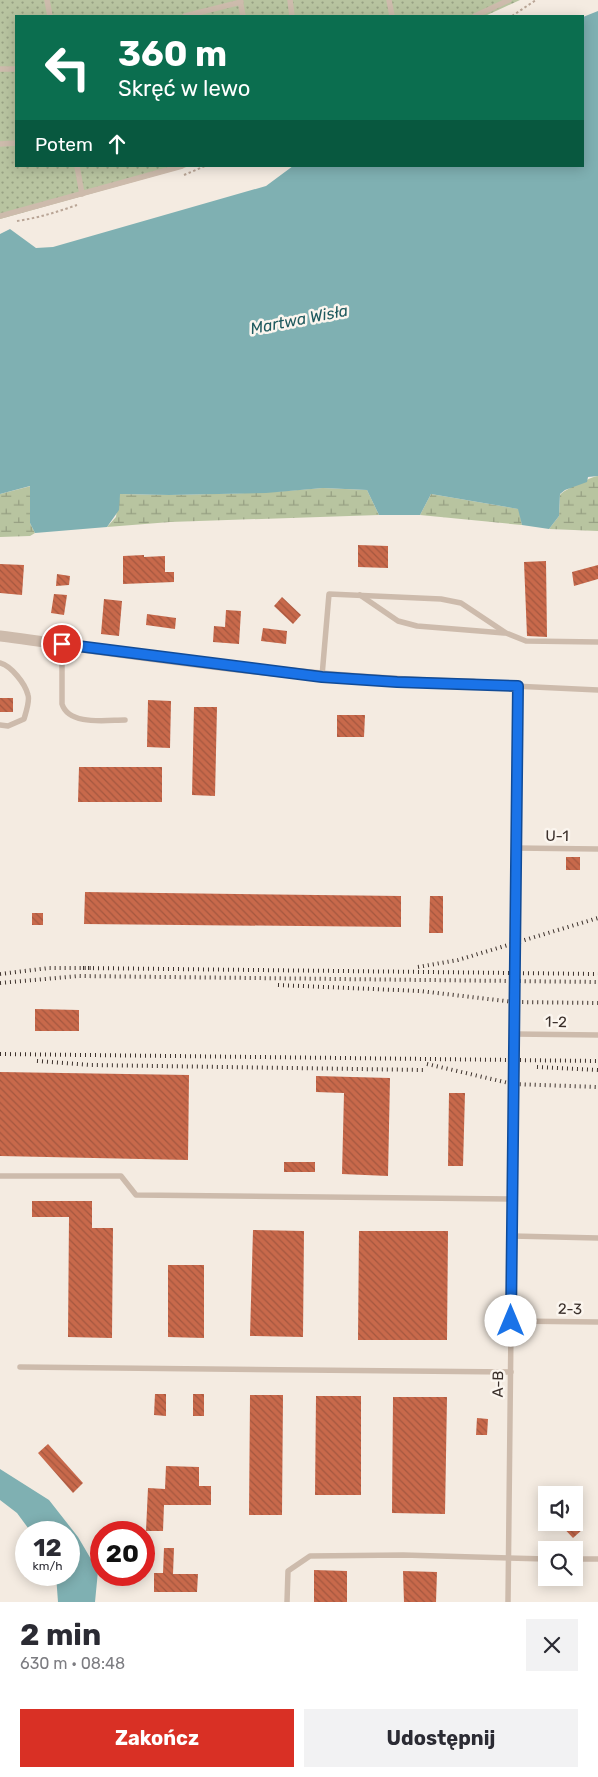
<!DOCTYPE html>
<html lang="pl">
<meta charset="utf-8">
<style>
:root{--surface:#fff;--page:#f2f2f3;--text:#2b2b33;--muted:#7c7c81;--accent:#d93025}
body{margin:0;font-family:Rubik,sans-serif;background:var(--page);color:var(--text);height:100vh;display:flex;flex-direction:column;font-size:19px;white-space:nowrap}
*{box-sizing:border-box;margin:0}
p{font-size:16px;color:var(--muted)}
.icon{flex:none;width:28px;height:28px;fill:none;stroke:currentColor;stroke-width:2;stroke-linecap:round;stroke-linejoin:round}
.map{position:relative;height:1602px;overflow:hidden}
.details{display:flex;flex-direction:column;background:var(--surface);flex:1}
.details>*{flex:none}
.banner{position:absolute;left:15px;top:15px;width:569px;height:152px;border-radius:0px;box-shadow:0 2px 12px #0003;background:#0b6e4f;color:#fff;overflow:hidden}
.buttons{position:absolute;left:538px;top:1486px;display:grid;gap:10px}
.buttons a{display:grid;place-items:center;width:45px;height:45px;border-radius:0px;background:var(--surface);box-shadow:0 2px 12px #0003;font-size:25px}
.speed{position:absolute;left:15px;top:1521px;display:flex;gap:10px;font-size:25px;font-weight:700;text-align:center}
.speed>*{display:grid;place-content:center;width:65px;height:65px;border-radius:50%;background:var(--surface);box-shadow:0 2px 12px #0003;line-height:1}
.speed small{font-size:12px;font-weight:400}
.speed .limit{border:8px solid #d22;background:#fff;color:#111}
.pin{position:absolute;display:grid;place-items:center;width:42px;height:42px;color:#fff;margin:-21px;border:2px solid #fff;border-radius:50%;box-shadow:0 1px 5px #0007}
.me{position:absolute;width:55px;margin:-28px;rotate:0deg;stroke-linejoin:round;filter:drop-shadow(0 0 4px #0008)}
.turn{display:flex;align-items:center;gap:18px;height:105px;padding:0 20px;font-size:22px}
.turn .icon{width:65px;height:65px;stroke-width:2.5}
.turn b{display:block;font-size:35px;line-height:42px}
.then{display:flex;align-items:center;height:48px;padding:0 20px;background:#0003;gap:10px;font-size:19px}
.round{display:grid;place-items:center;flex:none;width:52px;height:52px;border-radius:0px;background:var(--page)}
.headline{display:flex;align-items:center;justify-content:space-between;height:85px;padding:0 20px}
h1{font-size:30px;font-weight:700;line-height:38px}
.button{display:flex;gap:10px;margin-top:auto;padding:10px 20px}
.button a{flex:1;height:58px;border-radius:0px;background:var(--accent);color:#fff;font-size:20px;font-weight:700;line-height:58px;text-align:center}
.button a+a{background:var(--page);color:var(--text)}
.map>svg:first-child{display:block}
.wetland{fill:url(#wetland-marsh)}
.garden{fill:url(#garden-dots)}
.water{fill:#7fb0b2}
.building{fill:url(#building-back-hatch)}
.lines{fill:none;stroke-linecap:round;stroke-linejoin:round}
.path{stroke:#b9a596;stroke-width:2;stroke-dasharray:2.5 2.5;stroke-linecap:butt}
.lane{stroke:#cdbbac;stroke-width:5.5}
.street{stroke:#cdbbac;stroke-width:11}
.rail{stroke:#3b302b;stroke-width:4;stroke-dasharray:1 4;stroke-linecap:butt}
.route-casing{stroke:#114b97;stroke-width:12}
.route{stroke:#1a73e8;stroke-width:9}
.labels{text-anchor:middle;stroke-width:5;stroke-linejoin:round;paint-order:stroke}
.street-label{font-size:15px;fill:#3b302b;stroke:#fbf5ee}
.water-label{font-size:16px;font-style:italic;fill:#1f5a5e;stroke:#fbf5ee}
</style>
<div class="map">
<svg width="598" height="1602" viewBox="0 0 598 1602">
<defs>
<pattern id="wetland-marsh" width="20" height="14" patternUnits="userSpaceOnUse" patternTransform="scale(1.25)"><rect width="20" height="14" fill="#b8c4a0"/><path d="M1 5h8M5 5V1M11 12h8M15 12V8" fill="none" stroke="#97a083"/></pattern>
<pattern id="garden-dots" width="8" height="8" patternUnits="userSpaceOnUse" patternTransform="scale(1.25)"><rect width="8" height="8" fill="#b8c4a0"/><path d="M2 2h.1M6 6h.1" fill="none" stroke="#97a083" stroke-width="1.8" stroke-linecap="round"/></pattern>
<pattern id="building-back-hatch" width="6" height="6" patternUnits="userSpaceOnUse" patternTransform="scale(1.25)"><rect width="6" height="6" fill="#c8694b"/><path d="M-1 5l2 2M0 0l6 6M5-1l2 2" fill="none" stroke="#a4573f"/></pattern>
</defs>
<rect width="100%" height="100%" fill="#f4ebe1"/>
<g class="wetland">
<path d="M598,476v55l-49,-2 10,-13 1,-21c5,-6 31,-18 38,-19z"/>
<polygon points="31,486 30,523 35,533 30,536 0,537 0,494"/>
<path d="M323,488l44,2 12,25 -209,7 -63,5 9,-10 3,-23c68,2 136,0 204,-6z"/>
<polygon points="431,494 519,509 522,525 420,515"/>
</g>
<polygon class="garden" points="0,0 520,0 485,16 16,16 16,166 190,166 0,219"/>
<g class="water">
<polygon points="598,11 598,476 588,477 587,482 565,490 560,494 559,516 549,529 522,525 518,509 431,494 420,515 379,515 367,490 323,488 266,493 169,495 120,494 119,510 107,527 35,533 30,523 30,486 0,494 0,234 10,229 36,248 53,247 266,186 293,166 582,166 583,17"/>
<polygon points="0,1469 49,1500 78,1537 98,1571 95,1602 58,1602 56,1575 69,1575 69,1532 31,1532 17,1513 0,1500"/>
</g>
<g class="building">
<polygon points="358,545 388,546 388,568 358,567"/>
<polygon points="144,555 144,557 165,556 165,572 174,572 174,582 123,584 123,556"/>
<polygon points="546,561 547,637 527,636 524,562"/>
<polygon points="0,564 24,565 22,595 0,593"/>
<polygon points="598,565 598,579 574,586 572,572"/>
<polygon points="57,574 70,576 69,585 56,586"/>
<polygon points="54,594 67,595 64,615 51,613"/>
<polygon points="282,597 301,615 293,624 274,606"/>
<polygon points="104,599 122,601 119,636 101,634"/>
<polygon points="226,610 241,611 239,644 213,642 214,626 225,627"/>
<polygon points="147,614 176,618 175,629 146,625"/>
<polygon points="263,628 287,631 286,644 261,641"/>
<rect x="0" y="698" width="13" height="14"/>
<polygon points="148,700 171,701 170,748 147,747"/>
<polygon points="194,707 217,707 215,796 192,795"/>
<polygon points="337,715 365,715 364,737 337,737"/>
<polygon points="79,767 162,767 162,802 78,802"/>
<rect x="566" y="857" width="14" height="13"/>
<polygon points="85,892 401,896 401,927 84,924"/>
<polygon points="430,896 443,896 443,933 429,933"/>
<rect x="32" y="913" width="11" height="12"/>
<polygon points="35,1009 79,1010 79,1031 35,1031"/>
<polygon points="0,1072 189,1075 188,1160 0,1156"/>
<polygon points="316,1076 390,1078 388,1176 342,1174 344,1093 316,1092"/>
<polygon points="449,1093 465,1093 463,1166 448,1166"/>
<rect x="284" y="1162" width="31" height="10"/>
<polygon points="32,1201 92,1201 92,1228 113,1228 112,1338 68,1337 69,1217 32,1217"/>
<polygon points="253,1230 304,1231 303,1337 250,1336"/>
<polygon points="359,1231 448,1231 447,1340 358,1340"/>
<polygon points="168,1265 204,1265 204,1338 168,1337"/>
<polygon points="155,1394 166,1394 166,1416 154,1415"/>
<rect x="193" y="1394" width="11" height="22"/>
<polygon points="250,1395 283,1395 282,1515 249,1515"/>
<polygon points="316,1396 361,1396 361,1495 315,1495"/>
<polygon points="393,1397 447,1397 445,1514 392,1513"/>
<polygon points="477,1418 488,1419 487,1435 476,1435"/>
<polygon points="48,1444 83,1483 73,1493 38,1453"/>
<polygon points="166,1466 199,1467 199,1486 211,1486 211,1505 164,1505 163,1531 146,1531 148,1488 165,1489"/>
<polygon points="558,1522 577,1522 583,1529 573,1538"/>
<polygon points="164,1548 174,1548 173,1574 198,1574 197,1592 154,1592 154,1573 163,1573"/>
<polygon points="314,1570 347,1571 347,1602 314,1602"/>
<polygon points="403,1571 437,1572 436,1602 404,1602"/>
</g>
<g class="lines">
<g class="path">
<polyline points="512,16 536,0"/>
<polyline points="184,175 205,166"/>
<path d="M17,221c21,-3 40,-9 60,-16"/>
</g>
<g class="lane">
<polyline points="47,0 50,16"/>
<polyline points="240,0 243,16"/>
<polyline points="290,0 292,16"/>
<polyline points="389,0 392,16"/>
<polyline points="185,16 241,2"/>
<polyline points="475,16 509,0"/>
<polyline points="0,69 16,69"/>
<polyline points="0,144 16,143"/>
<polyline points="77,166 82,194"/>
<polyline points="0,216 182,166"/>
<polyline points="360,595 398,621 417,626 504,633"/>
<path d="M62,644v60c7,22 44,16 63,16"/>
<path d="M0,663c11,3 25,20 28,32 2,6 -2,17 -4,24l-16,7 -8,-1"/>
<polyline points="322,676 329,594 441,599 461,603 506,633 526,641 598,642"/>
<polyline points="474,684 598,690"/>
<polyline points="515,848 598,849"/>
<polyline points="514,1034 598,1035"/>
<polyline points="0,1176 121,1176 136,1195 512,1199"/>
<polyline points="512,1236 598,1238"/>
<polyline points="511,1321 598,1322"/>
<polyline points="20,1367 511,1372"/>
<polyline points="574,1559 598,1559"/>
<polyline points="287,1602 288,1571 310,1556 403,1555 546,1559"/>
<polyline points="508,1602 518,686"/>
</g>
<path class="street" d="M0,636c158,21 315,46 474,48"/>
<g class="rail">
<polyline points="418,967 458,960 598,918"/>
<polyline points="83,968 598,974"/>
<polyline points="0,974 49,968 91,968"/>
<polyline points="0,983 79,976 598,982"/>
<polyline points="278,985 420,991 514,1002 598,1003"/>
<polyline points="0,1054 598,1061"/>
<polyline points="37,1061 91,1065 424,1070"/>
<polyline points="427,1064 513,1084 598,1087"/>
<polyline points="537,1067 598,1070"/>
</g>
</g>
<g class="lines">
<g class="route-casing">
<polyline id="route" points="62,644 322,677 397,682 518,686 511,1321"/>
</g>
<use href="#route" class="route"/>
</g>
<g class="labels">
<g class="street-label">
<text transform="translate(557 836) rotate(1)" y="5">U-1</text>
<text transform="translate(556 1022) rotate(1)" y="5">1-2</text>
<text transform="translate(570 1309) rotate(1)" y="5">2-3</text>
<text transform="translate(498 1384) rotate(-89)" y="5">A-B</text>
</g>
<g class="water-label">
<text transform="translate(299 319) rotate(-11)" y="6">Martwa Wisła</text>
</g>
</g>
</svg>
<div class="buttons">
<a><svg class="icon" aria-label="sound" viewBox="0 0 24 24"><path d="M4 9h4l5-4v14l-5-4H4zM17 9q2 3 0 6"/></svg></a>
<a><svg class="icon" aria-label="search" viewBox="0 0 24 24"><circle cx="10" cy="10" r="6"/><path d="M15 15l6 6"/></svg></a>
</div>
<div class="speed"><div>12<small>km/h</small></div><div class="limit">20</div></div>
<div class="pin" style="left:62px;top:644px;background:#d93025"><svg class="icon" aria-label="arrive" viewBox="0 0 24 24"><path d="M6 21V4h12l-3 4 3 4H6"/></svg></div>
<svg class="me" style="left:511px;top:1321px" viewBox="-20 -20 40 40"><circle r="19" fill="#fff"/><path d="M0-13L10 11 0 6-10 11z" fill="#1a73e8"/></svg>
<div class="banner">
<div class="turn"><svg class="icon" aria-label="left" viewBox="0 0 24 24"><path d="M17 20v-9H6M10 6l-5 5 5 5"/></svg><div><b>360 m</b>Skręć w lewo</div></div>
<div class="then">Potem<svg class="icon" aria-label="ahead" viewBox="0 0 24 24"><path d="M12 20V5M6 11l6-6 6 6"/></svg></div>
</div>
</div>
<section class="details">
<div class="headline"><div><h1>2 min</h1><p>630 m · 08:48</p></div><a class="round"><svg class="icon" aria-label="close" viewBox="0 0 24 24"><path d="M6 6l12 12M18 6L6 18"/></svg></a></div>
<div class="button"><a>Zakończ</a><a>Udostępnij</a></div>
</section>
